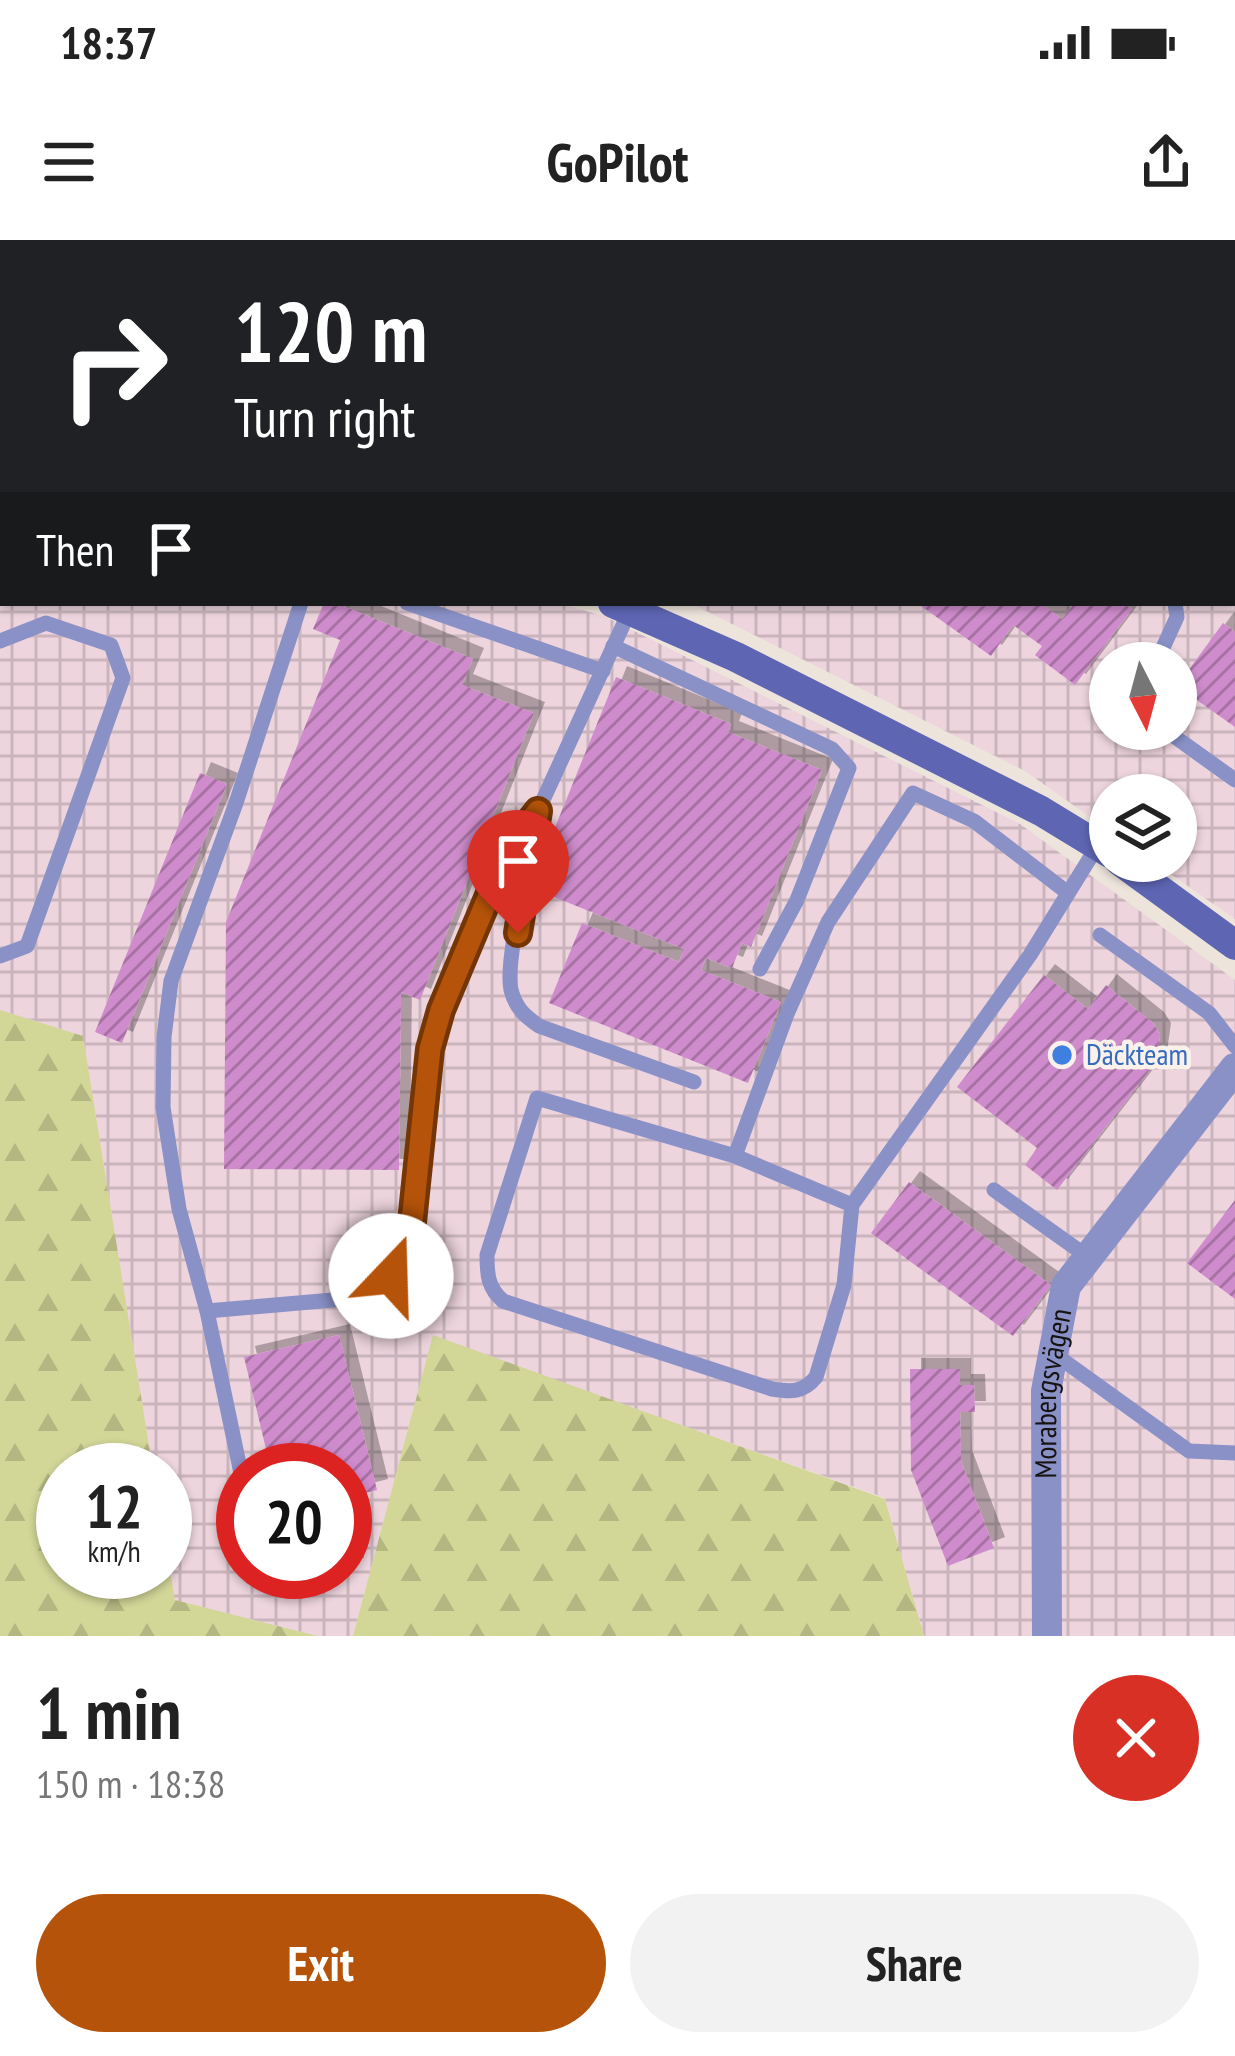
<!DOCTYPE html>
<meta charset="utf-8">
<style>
:root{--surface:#fff;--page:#f2f2f2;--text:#222;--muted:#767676;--accent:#b45309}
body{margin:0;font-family:"PT Sans Narrow",sans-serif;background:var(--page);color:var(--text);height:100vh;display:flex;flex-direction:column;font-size:45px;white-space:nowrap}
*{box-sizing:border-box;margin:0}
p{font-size:39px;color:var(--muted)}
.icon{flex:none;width:66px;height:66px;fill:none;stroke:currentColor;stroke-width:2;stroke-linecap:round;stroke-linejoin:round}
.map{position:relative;height:1396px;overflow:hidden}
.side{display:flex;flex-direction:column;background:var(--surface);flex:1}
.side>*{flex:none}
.top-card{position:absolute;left:0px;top:0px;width:1236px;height:366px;box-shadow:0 3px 9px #0004;background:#202124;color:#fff;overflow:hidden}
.needle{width:78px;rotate:174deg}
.buttons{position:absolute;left:1089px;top:402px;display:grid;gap:24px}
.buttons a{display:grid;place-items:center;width:108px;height:108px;border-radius:50%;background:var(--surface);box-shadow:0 3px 9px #0004;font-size:60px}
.speed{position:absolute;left:36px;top:1203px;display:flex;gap:24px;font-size:60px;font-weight:700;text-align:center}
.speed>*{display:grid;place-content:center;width:156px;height:156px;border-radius:50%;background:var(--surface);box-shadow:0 3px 9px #0004;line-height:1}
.speed small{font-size:30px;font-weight:400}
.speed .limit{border:18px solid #d22;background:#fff;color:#111}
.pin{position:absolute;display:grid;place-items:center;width:102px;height:102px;color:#fff;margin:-123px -51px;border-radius:50% 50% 50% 0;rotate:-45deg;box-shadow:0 0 12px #0007}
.pin .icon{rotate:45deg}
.me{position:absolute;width:132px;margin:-66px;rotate:21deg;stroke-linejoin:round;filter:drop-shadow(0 0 9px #0008)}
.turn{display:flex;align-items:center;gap:42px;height:252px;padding:0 36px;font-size:54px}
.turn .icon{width:156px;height:156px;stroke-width:2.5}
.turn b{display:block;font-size:84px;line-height:102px}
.then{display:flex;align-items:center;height:114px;padding:0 36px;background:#0003;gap:24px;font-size:45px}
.round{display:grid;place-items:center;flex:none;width:126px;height:126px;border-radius:63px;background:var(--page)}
.head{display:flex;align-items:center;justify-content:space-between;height:204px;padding:0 36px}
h1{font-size:72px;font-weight:700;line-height:90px}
.button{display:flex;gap:24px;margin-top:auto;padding:24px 36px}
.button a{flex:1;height:138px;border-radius:72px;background:var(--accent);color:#fff;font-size:48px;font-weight:700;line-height:138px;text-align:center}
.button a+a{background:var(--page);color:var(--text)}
.status{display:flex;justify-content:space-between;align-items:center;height:84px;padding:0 60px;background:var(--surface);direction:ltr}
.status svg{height:33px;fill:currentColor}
header{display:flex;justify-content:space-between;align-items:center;height:156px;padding:0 36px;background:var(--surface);font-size:54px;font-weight:700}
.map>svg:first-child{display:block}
.industrial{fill:url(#industrial-grid);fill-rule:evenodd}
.forest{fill:url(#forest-firs)}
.building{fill:url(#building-hatch);filter:url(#shadow)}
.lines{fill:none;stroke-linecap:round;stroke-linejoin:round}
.path{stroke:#837d78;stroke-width:4.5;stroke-dasharray:9 6;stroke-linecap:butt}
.lane{stroke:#8991c7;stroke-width:15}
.street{stroke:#8991c7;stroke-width:30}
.secondary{stroke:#5e66b4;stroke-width:30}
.route-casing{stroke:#753606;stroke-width:30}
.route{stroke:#b45309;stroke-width:21}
.shop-dot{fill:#3f7fe0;stroke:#faf1ea;stroke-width:4.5}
.labels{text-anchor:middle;stroke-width:9;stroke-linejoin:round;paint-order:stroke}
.shop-label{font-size:30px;fill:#366cbe;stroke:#faf1ea;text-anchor:start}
.street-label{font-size:30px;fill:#161311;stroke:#faf1ea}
</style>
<div class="status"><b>18:37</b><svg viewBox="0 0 49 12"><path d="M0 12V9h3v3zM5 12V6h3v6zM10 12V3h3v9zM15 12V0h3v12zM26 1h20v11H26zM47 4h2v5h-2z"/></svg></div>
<header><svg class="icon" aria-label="menu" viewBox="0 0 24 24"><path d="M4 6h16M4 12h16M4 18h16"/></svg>GoPilot<svg class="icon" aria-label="share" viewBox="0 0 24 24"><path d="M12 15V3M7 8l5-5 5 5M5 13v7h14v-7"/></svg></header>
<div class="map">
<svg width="1235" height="1396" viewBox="0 0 1235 1396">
<defs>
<pattern id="industrial-grid" width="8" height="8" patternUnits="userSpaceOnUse" patternTransform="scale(3)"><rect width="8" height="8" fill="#edd4dd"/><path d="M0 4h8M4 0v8" fill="none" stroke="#cab5bd"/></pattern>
<pattern id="forest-firs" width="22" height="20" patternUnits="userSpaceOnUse" patternTransform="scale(3)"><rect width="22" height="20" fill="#d2d697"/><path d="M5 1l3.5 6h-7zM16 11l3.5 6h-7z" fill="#b4b781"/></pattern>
<pattern id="building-hatch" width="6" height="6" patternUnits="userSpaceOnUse" patternTransform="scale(3)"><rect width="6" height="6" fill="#cf8ccc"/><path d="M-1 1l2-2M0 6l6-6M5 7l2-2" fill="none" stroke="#a771a4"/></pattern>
<filter id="shadow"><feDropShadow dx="11" dy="-11" stdDeviation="0" flood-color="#0004"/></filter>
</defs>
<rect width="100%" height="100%" fill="#ede4dc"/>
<g class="industrial">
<path d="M0,0h1235v679l-83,-58h24v-66h-66v36l-85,-60 -335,-168h543v-360h-1230v167zM1110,423h66v66h-66z"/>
<path d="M0,224l3,139h554l47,13 416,208 215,156v656h-311l-39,-138 -452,-162 -80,300h-35l-144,-36 -9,-57v-73h-12l-70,-434 -83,-26zM243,1230h102v102h-102z"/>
</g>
<g class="forest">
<polygon points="0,770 83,796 153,1230 63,1230 63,1332 165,1332 165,1303 175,1360 318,1396 0,1396"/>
<polygon points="433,1095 885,1259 924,1396 353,1396"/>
</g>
<g class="building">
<polygon points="324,363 336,363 473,419 462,445 534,473 420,760 401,752 399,930 224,929 226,682 340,400 313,389"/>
<polygon points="917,363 1040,363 1062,379 1074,363 1123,363 1132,369 1075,445 1035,415 1042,406 1013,385 991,416"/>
<polygon points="1223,383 1235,392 1235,487 1177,446"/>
<polygon points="616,437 731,484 728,492 822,530 751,707 742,703 732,728 706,718 701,730 781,762 748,843 549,763 582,683 679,722 684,709 539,651 550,626 541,622"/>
<polygon points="200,533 227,544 122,803 95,792"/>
<polygon points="1044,735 1088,769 1106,745 1153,783 1160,794 1156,822 1057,950 1025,925 1037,908 957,847"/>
<polygon points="909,942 1051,1045 1013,1096 871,993"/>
<polygon points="1235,960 1235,1059 1187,1023"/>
<polygon points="339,1095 377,1250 345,1258 345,1230 271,1230 244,1117"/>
<polygon points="910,1129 960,1129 960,1145 974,1145 975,1172 960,1172 961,1221 994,1308 948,1326 911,1230"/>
<polygon points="350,1296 353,1329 345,1330 345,1297"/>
</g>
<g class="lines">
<polyline class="path" points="0,148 3,149"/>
<g class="lane">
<polyline points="9,3 10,0"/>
<polyline points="438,3 439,0"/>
<polyline points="0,41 3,28"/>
<polyline points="1233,90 1235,91"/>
<polyline points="0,240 3,241"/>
<polyline points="1233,299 1235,301"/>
<polyline points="301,363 236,563 171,741 164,797 163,867 179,969 207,1071 356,1058 377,1052 406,1011 430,809 441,769 509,608 538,571 630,370"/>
<polyline points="407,363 603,431"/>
<polyline points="0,401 46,383 111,405 123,438 27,706 0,716"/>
<polyline points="613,406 832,509 849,528 797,660 760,729"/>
<polyline points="1156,423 1177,377 1175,363"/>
<polyline points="1164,489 1235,540"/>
<path d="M538,572c-5,42 -34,146 -27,178 5,19 14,26 28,36l155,56"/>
<polyline points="1100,695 1209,773 1235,806"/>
<polyline points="735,916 787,774 828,682 913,553 974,581 1068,653"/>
<polyline points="994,950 1088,1017"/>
<path d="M852,965l-117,-49 -198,-58 -50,157c0,20 1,33 16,46l269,88c19,3 31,4 44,-12l28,-92 8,-80 178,-250 68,-110"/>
<polyline points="207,1071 243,1243"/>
<polyline points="1053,1113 1189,1211 1235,1213"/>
</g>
<path class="street" id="s1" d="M1047,1396l-1,-245 20,-105 169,-218"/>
<g class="secondary">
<polyline points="0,189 3,190"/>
<polyline points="613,363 736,417 1041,571 1110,613"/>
<polyline points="1120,621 1235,705"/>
</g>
</g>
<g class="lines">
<g class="route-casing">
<polyline id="route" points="391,1036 406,1011 412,982 430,809 441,770 509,608 538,571 518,693"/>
</g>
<use href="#route" class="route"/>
</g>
<circle class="shop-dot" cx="1062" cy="815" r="12"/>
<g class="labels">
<g class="shop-label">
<text x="1086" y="825">Däckteam</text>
</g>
<g class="street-label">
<text dy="10" stroke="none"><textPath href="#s1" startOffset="243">Morabergsvägen</textPath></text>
</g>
</g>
</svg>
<div class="buttons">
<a><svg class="needle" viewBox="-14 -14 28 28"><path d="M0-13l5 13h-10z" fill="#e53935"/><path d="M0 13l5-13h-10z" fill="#767676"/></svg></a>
<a><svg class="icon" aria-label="layers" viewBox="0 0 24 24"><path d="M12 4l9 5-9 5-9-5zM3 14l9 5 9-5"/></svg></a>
</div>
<div class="speed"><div>12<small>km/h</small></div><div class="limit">20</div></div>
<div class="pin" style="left:518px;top:693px;background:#d93025"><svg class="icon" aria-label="arrive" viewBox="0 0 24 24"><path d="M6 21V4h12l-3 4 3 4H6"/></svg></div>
<svg class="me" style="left:391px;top:1036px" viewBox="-20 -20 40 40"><circle r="19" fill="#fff"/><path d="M0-13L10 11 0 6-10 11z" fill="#b45309"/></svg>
<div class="top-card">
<div class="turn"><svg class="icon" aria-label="right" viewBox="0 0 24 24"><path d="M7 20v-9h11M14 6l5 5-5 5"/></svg><div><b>120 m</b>Turn right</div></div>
<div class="then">Then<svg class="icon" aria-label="arrive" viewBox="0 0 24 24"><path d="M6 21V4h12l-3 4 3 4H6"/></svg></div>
</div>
</div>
<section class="side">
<div class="head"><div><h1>1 min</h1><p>150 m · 18:38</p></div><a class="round" style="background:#d93025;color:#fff"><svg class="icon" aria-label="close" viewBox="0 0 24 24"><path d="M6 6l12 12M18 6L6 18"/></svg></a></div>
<div class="button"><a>Exit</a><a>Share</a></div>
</section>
